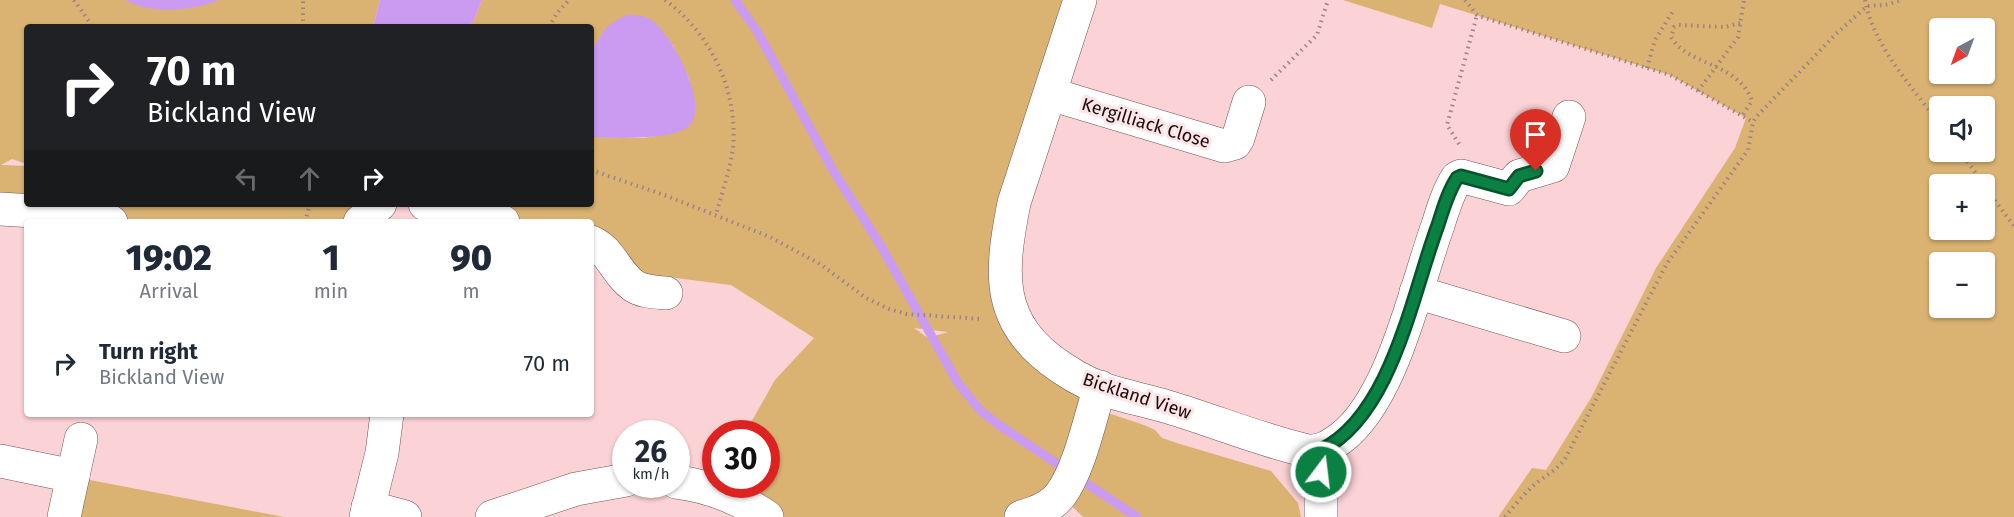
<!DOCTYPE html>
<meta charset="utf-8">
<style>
:root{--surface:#fff;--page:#f6f6f7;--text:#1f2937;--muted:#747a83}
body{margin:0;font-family:"Fira Sans",sans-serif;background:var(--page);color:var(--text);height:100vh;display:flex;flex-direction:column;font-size:22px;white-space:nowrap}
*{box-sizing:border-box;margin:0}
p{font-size:20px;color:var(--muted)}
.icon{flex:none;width:33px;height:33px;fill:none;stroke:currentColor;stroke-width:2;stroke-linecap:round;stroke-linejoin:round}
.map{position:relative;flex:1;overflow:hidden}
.drawer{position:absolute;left:24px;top:219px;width:570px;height:198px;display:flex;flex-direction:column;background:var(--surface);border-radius:6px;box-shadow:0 2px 4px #0004}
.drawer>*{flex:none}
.guide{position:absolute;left:24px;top:24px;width:570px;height:183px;border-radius:6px;box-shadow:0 2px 4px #0004;background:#202124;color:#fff;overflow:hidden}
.needle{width:39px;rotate:221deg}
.tools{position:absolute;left:1929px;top:18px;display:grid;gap:12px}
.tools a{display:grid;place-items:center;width:66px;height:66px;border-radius:6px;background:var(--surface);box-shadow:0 2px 4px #0004;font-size:30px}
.speed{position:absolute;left:612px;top:420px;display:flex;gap:12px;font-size:30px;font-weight:700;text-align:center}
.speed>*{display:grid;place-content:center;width:78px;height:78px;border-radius:50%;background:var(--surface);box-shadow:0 2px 4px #0004;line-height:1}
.speed small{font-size:15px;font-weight:400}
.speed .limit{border:9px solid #d22;background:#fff;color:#111}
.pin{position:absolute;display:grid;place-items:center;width:51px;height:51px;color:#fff;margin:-62px -26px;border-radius:50% 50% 50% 0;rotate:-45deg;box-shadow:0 0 6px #0007}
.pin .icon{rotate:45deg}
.me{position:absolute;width:66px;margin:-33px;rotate:15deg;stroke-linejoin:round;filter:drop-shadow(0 0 4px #0008)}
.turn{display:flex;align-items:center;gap:21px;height:126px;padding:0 24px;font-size:27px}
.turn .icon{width:78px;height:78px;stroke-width:2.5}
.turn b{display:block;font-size:42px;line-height:51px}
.lanes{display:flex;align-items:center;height:57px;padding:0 24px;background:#0003;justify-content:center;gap:30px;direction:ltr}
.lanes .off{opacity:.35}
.eta{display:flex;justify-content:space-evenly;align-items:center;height:102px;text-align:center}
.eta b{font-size:36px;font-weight:800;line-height:42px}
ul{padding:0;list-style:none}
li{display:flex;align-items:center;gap:18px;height:84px;padding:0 24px}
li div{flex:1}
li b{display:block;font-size:22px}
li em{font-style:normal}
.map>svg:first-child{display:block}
.green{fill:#dab272;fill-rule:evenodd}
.water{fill:#ca9bf1}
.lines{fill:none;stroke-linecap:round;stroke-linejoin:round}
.stream{stroke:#ca9bf1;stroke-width:9}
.minor-casing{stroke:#755356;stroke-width:34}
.path{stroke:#9f8184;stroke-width:4;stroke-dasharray:1.5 4.5;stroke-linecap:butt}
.minor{stroke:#fff;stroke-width:33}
.route-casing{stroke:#07532c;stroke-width:15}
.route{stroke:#0b8043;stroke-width:10}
.labels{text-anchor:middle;stroke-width:6;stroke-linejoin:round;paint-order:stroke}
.street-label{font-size:18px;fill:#180b0d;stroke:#fde4e6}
</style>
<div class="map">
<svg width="2014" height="517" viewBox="0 0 2014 517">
<rect width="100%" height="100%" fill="#fbd2d5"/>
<g class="green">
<polygon points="0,0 125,0 161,9 174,9 220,0 380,0 373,27 27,27 27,164 12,159 1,165 27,166 27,204 380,204 360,222 115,222 0,208"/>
<path d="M482,0h597l-73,287 76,93 -10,86 -59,51h-244l-37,-32 34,-1v-50l-21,-1 30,-53 39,-42 -83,-53 -63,-8 -2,16 -75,-51v-20h-88l-78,-18h166v-67l53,1 33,-6 13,-52 -17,-35 -67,-16 -15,22v-24h-122l5,-7zM914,328l34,4 -20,6z"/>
<path d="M1343,0h671v517h-516l34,-49 14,2 45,-72 65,-130 79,-120 11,-30 -76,-43 -230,-71 -8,24zM1984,28v46h-44v-46zM1940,106h44v46h-44zM1940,184h44v46h-44zM1940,262h44v46h-44z"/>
<polygon points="1093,408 1144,425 1155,430 1162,438 1180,444 1271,471 1298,503 1301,517 1083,517 1061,495"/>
<polygon points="74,477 284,517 65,517"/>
</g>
<g class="water">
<path d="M125,0h95c-29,11 -67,15 -95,0z"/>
<polygon points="380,0 482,0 474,20 469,27 373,27"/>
<path d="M627,15c8,0 16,0 23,4 21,13 59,84 40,106 -14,16 -78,13 -99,12v-86l15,-23 9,-7z"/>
</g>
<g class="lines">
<polyline class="stream" points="735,0 757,31 834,172 881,246 958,383 981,411 999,425 1137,517"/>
<g class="minor-casing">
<g id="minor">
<path d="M1080,0l-66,203c-14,71 -19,121 48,165 16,11 35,20 53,25 18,5 36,9 53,14 47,14 92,33 140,44 13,1 22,-5 33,-13 52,-39 75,-153 97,-213 5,-16 10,-33 19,-47l4,-2 48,13 10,-13 34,-10 16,-49"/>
<polyline points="1050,94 1224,146 1235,143 1238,138 1249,102"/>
<polyline points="425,204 503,222"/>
<polyline points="0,209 33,211 111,222"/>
<polyline points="360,222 380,204"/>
<path d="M591,242c20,8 25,32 43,44 9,6 21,6 32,7"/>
<polyline points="1416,292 1564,336"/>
<polyline points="1321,450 1321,517"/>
<polyline points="0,461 73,476"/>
<path d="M676,482c34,4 63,16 91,35"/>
<polyline points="368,507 405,517"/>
<polyline points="64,517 81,439"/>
<polyline points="366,517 382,453 387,414"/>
<polyline points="492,517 576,489 626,480"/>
<path d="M1021,517c15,-4 31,-10 40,-23 19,-26 29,-76 39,-107"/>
</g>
</g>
<g class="path">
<polyline points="74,0 93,27"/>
<path d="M665,0c46,34 73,90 68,148 -3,22 -11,45 -17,66"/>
<polyline points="1465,0 1477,15 1482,17 1670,75 1753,122"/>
<path d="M1865,0c9,47 47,87 75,124"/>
<path d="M1740,23l-15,4 -47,-2 -4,2 -3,10c17,29 67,25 81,64l-10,15"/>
<polyline points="303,27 303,0"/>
<polyline points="549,27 557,13 569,0"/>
<polyline points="1647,68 1655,40 1673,11"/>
<polyline points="1271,80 1317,35 1328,0"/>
<polyline points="1698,91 1738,37 1744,0"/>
<polyline points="1459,144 1447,125 1477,15"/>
<polyline points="1960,152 1984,184"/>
<polyline points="591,170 667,196 770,237 820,264 866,298 889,309 907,314 982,319"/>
<polyline points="1984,186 2014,226"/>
<polyline points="305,222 310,204"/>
<path d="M1505,517c10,-12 21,-26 34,-36 10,-7 18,-12 26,-22l101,-194 82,-115 5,-28 3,-5 80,-83 31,-28 18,-1 17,-5"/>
</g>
<use href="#minor" class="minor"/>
</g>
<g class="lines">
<g class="route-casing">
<path id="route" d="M1321,472v-22c71,-35 91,-156 117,-225 5,-16 10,-33 19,-47l4,-2 48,13 10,-13 17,-5"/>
</g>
<use href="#route" class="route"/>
</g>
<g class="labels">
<g class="street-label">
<text transform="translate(1146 123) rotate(17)" y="6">Kergilliack Close</text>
<text transform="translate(1137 396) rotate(18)" y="6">Bickland View</text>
</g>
</g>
</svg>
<div class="tools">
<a><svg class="needle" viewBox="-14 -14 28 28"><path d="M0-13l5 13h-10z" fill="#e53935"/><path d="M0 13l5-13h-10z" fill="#747a83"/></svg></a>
<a><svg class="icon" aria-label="sound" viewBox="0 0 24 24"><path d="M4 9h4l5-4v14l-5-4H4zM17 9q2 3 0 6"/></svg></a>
<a>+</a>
<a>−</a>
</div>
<div class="speed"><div>26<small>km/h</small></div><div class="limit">30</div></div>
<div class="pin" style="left:1536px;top:171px;background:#d93025"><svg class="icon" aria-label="arrive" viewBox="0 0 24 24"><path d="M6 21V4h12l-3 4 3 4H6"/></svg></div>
<svg class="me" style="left:1321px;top:472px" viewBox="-20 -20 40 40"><circle r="17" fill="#0b8043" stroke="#fff" stroke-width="3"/><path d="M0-11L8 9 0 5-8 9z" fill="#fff"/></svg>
<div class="guide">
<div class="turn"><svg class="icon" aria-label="right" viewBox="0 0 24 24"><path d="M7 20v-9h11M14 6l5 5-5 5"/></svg><div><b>70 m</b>Bickland View</div></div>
<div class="lanes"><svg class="icon off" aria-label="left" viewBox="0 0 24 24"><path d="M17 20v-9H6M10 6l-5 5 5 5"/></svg><svg class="icon off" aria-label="ahead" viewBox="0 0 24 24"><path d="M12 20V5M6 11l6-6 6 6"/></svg><svg class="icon" aria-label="right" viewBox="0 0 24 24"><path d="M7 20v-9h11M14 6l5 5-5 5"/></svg></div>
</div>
<section class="drawer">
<div class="eta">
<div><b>19:02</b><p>Arrival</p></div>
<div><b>1</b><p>min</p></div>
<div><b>90</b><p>m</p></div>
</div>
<ul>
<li><svg class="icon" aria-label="right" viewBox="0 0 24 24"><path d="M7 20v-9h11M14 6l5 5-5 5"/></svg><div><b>Turn right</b><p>Bickland View</p></div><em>70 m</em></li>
</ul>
</section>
</div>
